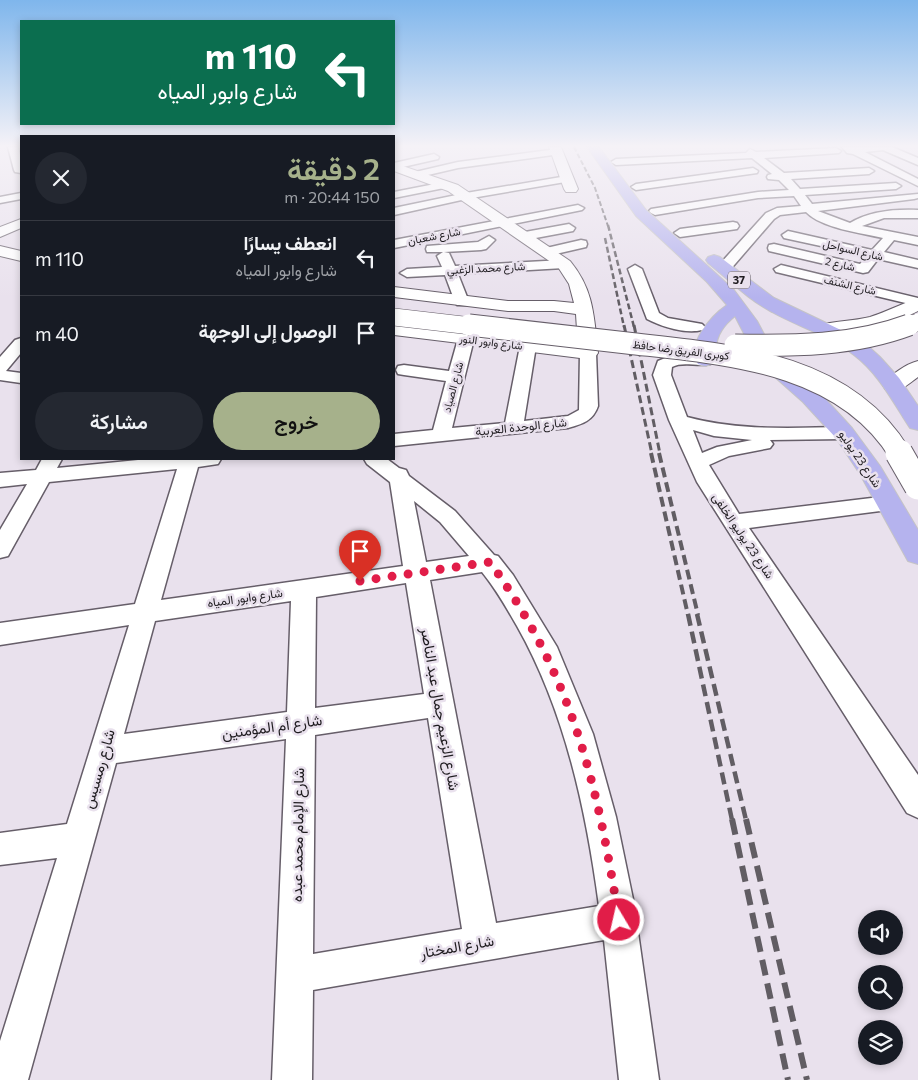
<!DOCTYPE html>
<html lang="ar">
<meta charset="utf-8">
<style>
:root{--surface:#171b24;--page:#242831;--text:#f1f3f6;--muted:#9ea1a6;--line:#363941;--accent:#a6b18b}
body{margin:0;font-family:Commissioner,Vazirmatn,sans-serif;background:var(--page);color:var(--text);direction:rtl;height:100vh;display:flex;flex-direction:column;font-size:19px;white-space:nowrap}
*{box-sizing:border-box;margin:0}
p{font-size:16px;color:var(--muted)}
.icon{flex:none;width:28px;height:28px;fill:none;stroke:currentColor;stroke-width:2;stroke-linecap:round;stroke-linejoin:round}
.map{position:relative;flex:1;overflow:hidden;direction:ltr}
.panel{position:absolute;left:20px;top:135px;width:375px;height:325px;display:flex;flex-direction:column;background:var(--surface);border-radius:0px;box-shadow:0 2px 8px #0003;direction:rtl}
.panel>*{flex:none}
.banner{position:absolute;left:20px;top:20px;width:375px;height:105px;border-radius:0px;box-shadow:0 2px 8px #0003;direction:rtl;background:#0b6e4f;color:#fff;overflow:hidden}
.tools{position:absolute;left:858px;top:910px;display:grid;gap:10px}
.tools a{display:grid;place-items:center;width:45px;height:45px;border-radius:50%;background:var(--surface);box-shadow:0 2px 8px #0003;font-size:25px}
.pin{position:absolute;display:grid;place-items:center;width:42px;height:42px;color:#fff;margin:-51px -21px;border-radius:50% 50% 50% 0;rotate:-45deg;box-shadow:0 0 5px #0007}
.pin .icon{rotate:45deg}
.me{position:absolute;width:55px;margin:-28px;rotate:351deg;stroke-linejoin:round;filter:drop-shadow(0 0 4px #0008)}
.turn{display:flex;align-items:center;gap:18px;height:105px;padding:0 15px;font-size:22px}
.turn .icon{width:65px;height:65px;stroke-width:2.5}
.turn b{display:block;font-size:35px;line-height:42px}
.round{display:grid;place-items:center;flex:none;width:52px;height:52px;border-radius:26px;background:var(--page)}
.overview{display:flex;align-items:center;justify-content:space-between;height:85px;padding:0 15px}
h1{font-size:30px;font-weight:600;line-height:38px;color:var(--accent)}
.button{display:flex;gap:10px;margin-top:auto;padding:10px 15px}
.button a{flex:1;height:58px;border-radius:30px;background:var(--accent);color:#111;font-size:20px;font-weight:600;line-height:58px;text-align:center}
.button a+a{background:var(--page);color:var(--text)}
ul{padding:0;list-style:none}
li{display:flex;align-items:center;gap:15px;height:75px;padding:0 15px;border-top:1px solid var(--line)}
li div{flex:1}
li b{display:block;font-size:19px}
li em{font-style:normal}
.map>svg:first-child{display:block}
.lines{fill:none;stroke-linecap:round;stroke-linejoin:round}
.minor-casing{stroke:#665e69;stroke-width:3}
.tertiary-casing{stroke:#665e69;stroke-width:2}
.secondary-casing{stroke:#665e69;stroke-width:2}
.primary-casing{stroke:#c5c4c5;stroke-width:2}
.minor{fill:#fff;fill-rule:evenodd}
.tertiary{fill:#fff;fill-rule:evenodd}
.secondary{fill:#fff;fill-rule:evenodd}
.primary{fill:#b5b3ee;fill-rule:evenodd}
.rail-far5{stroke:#615d63;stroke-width:2;stroke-dasharray:5 2.5;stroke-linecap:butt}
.rail-far4{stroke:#615d63;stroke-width:2.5;stroke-dasharray:6 3;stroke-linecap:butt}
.rail-far3{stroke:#615d63;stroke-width:3;stroke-dasharray:8 4;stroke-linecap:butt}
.rail-far2{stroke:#615d63;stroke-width:4;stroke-dasharray:10 5;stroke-linecap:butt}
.rail-far1{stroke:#615d63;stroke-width:4.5;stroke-dasharray:12 6;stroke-linecap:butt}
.rail{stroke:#615d63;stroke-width:6;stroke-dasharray:16 8;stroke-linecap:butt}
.secondary-bridge-far2-casing{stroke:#665e69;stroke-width:18;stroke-linecap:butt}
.secondary-bridge-far1-casing{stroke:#665e69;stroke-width:23;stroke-linecap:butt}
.secondary-bridge-casing{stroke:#665e69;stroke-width:29;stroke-linecap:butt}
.secondary-bridge-far2{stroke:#fff;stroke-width:17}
.secondary-bridge-far1{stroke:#fff;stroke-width:21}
.secondary-bridge{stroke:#fff;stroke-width:27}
.route{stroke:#e11d48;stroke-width:9;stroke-dasharray:0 16.2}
.labels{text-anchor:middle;stroke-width:5;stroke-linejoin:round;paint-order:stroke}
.far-street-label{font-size:11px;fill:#1f1c20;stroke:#e9e1ed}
.shield{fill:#e9e1ed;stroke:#5c575e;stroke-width:1}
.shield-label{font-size:11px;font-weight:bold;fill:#1f1c20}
.street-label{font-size:12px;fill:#1f1c20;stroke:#e9e1ed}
.near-street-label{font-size:15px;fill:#1f1c20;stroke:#e9e1ed}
</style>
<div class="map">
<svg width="918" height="1080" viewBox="0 0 918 1080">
<rect width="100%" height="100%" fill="#e9e1ed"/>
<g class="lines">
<g class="minor-casing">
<g id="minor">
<polygon points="8,147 18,147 21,159 21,173 15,172 14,170"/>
<polygon points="842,147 892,147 918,158 918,165 883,150 865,152 918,179 918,186 853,154 847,153"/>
<path d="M836,148l5,3 -2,2 -75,5 20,15 85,-5 5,3 -5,3 -78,5 9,10 96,-6 5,3 -5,3 -91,6 7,9 106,-10v4l-4,1 -96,12 32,12c20,-12 45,-14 68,-13v8h-34l-22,8 56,11v8l-24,-5 -10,12 34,8v8l-40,-9 -10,13 -5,1 -94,-22 -1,-3 1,-3 5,-1 86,20 7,-8 -83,-18 -2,-3 6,-4 84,19 11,-12c-22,-5 -62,-10 -77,-26l-26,3 -6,4 -45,52h-10l-2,-3 2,-3 47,-52 11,-5 24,-2 -7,-10 -36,2 -103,17 -4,-2 -2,-2 2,-2 107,-17 31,-2 -10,-10 -11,-1 -1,-2 1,-2 4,-1 -20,-16 -136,7 -5,-3 5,-3 130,-6 4,-4 6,3z"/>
<polygon points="557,149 562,152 560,154 458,168 415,178 410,175 411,173 458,162"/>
<polygon points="434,154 439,157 438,159 394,169 394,163"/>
<polygon points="753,168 758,171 757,173 636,190 631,187 636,184"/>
<polygon points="567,176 571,177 572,179 571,181 466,199 394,215 394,208 466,193"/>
<polygon points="445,182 449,183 450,185 449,187 394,198 394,192"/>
<polygon points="21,193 21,199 0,203 0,197"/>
<polygon points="578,205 584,208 582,210 394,248 394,240"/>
<polygon points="733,222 737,223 739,226 737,229 680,237 674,233 680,229"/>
<polygon points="569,224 575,228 573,231 525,240 519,236 525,232"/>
<polygon points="489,236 495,240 486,249 481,250 444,252 449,253 455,266 564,260 571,264 564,268 458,274 469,302 467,305 457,305 455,302 445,275 407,277 400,273 407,269 442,267 437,256 443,252 427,252 426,249 427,246 478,242"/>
<polygon points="581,240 586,241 587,244 586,247 547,256 540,252 542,249"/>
<path d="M635,265l7,4 17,44 9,5 34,6 3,3 -3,3c-16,4 -40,-3 -55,-11l-19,-50z"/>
<polygon points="781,265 918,298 918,306 776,272 774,269"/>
<path d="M466,334l6,2 2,3 -22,89 53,-5 15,-77 2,-3h12l2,3 -12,75 44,-5 11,-6 1,-57 2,-3h12l2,3 2,53c-5,15 -16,18 -30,22l-174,18v-12l39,-4 13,-49 -42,-6 -6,-1 -2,-4 2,-4 6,-1 45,6 9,-32 2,-3z"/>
<polygon points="21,338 21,353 6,371 21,373 21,383 0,380 0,357 15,340"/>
<path d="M675,354l35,2 2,4 -2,4c-13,3 -27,-3 -38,3l-1,8 16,42c53,14 103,11 157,10l7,2 2,4 -2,4 -7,2 -74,1 3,4 -3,4 -41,8 -20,9 30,49 149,-18 8,2 3,5 -3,5 -8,2 -139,18 169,247v43l-11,-5 -210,-331 -28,-62 -16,-45 5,-14zM693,430l21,6 38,4 -35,7 -15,6z"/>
<path d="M42,459h20l-5,9 91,-9h73l-3,5 -20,3 -37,133 242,-34 -13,-84 -23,-18 -3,-5h23l12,9 7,2 3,6 46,35 39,44 4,1 15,19 44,72 36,87 23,83 18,87 25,176h-40l-15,-140 -291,50 -1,90h-40l14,-341 -170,24 -88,317h-28v-39l57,-183 -57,7v-32l67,-9 62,-199 -129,20v-22l135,-19 42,-135 -128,13 -41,74 -8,2v-28l27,-46 -27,3v-14l36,-3zM414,501l26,21 29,34 -43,6zM482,572c14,17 24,35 35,54 48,85 69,183 82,280l-103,17 -66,-343zM406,583l18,111 -109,14 1,-111zM291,601l-4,111 -163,22 31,-113zM428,718l34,211 -149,25 2,-219z"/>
</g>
</g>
<g class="tertiary-casing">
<g id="tertiary">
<polygon points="549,147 561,147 578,189 576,192 566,192 564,189"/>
<path d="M394,163l64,22 112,76c24,29 24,56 28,92l-3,4 -7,2 -194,-24v-12l184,23 -2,-32 -22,-3h-46l-114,-14v-10l114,14h46l20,2 -5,-19 -11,-17 -110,-76 -54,-20z"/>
</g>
</g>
<g class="secondary-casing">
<g id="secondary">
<polygon points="21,219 21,228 0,237 0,227"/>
<polygon points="0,246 21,251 21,261 0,256"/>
<path d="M918,299v12c-24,12 -72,29 -99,22l-3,-4 3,-4c17,-4 34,-4 51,-8 16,-5 32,-14 48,-18z"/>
<path d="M918,361v16c-11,8 -18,16 -32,13l-3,-5c7,-10 23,-21 35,-24z"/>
</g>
</g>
<g class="primary-casing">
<g id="primary">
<path d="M587,147h12l47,63 88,80 23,31 17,32 7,9 38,30 33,36 28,38 38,64v34l-10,-3 -48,-87 -24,-36 -33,-36 -36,-32 -12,-15 -20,-39c-11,9 -18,18 -19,32 -1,6 0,11 -4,16l-7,2 -7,-2c-13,-19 14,-49 29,-59l-20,-23 -71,-66z"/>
<path d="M714,255l6,2 54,41 71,34 24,15 11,10 19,21 19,28v24l-8,-2c-17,-26 -31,-54 -56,-73 -24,-19 -55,-28 -82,-43 -23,-12 -43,-32 -64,-49l-2,-3 2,-3z"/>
</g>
</g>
<use href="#minor" class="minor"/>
<use href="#tertiary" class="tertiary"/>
<use href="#secondary" class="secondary"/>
<use href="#primary" class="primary"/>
<polyline class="rail-far5" points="574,147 595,188 608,226"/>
<g class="rail-far4">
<polyline points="608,225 634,327"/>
<polyline points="605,238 624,327"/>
</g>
<g class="rail-far3">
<polyline points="624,325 652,454"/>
<polyline points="634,325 660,454"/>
</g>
<g class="rail-far2">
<polyline points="651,453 688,615"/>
<polyline points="659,453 698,615"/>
</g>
<g class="rail-far1">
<polyline points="688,614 732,820"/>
<polyline points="697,614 746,820"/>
</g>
<g class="rail">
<polyline points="732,819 788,1080"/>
<polyline points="746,819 807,1080"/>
</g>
<g class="secondary-bridge-far2-casing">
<g id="secondary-bridge-far2">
<polyline points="394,317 480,327"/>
<polyline points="906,327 918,322"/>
</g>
</g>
<g class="secondary-bridge-far1-casing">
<g id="secondary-bridge-far1">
<path d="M469,325c52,6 105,12 158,18 96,11 216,17 273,111"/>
<path d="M735,345c59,1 118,1 174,-20"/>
</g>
</g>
<g class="secondary-bridge-casing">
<polyline id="secondary-bridge" points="899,453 918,486"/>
</g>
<use href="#secondary-bridge-far2" class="secondary-bridge-far2"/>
<use href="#secondary-bridge-far1" class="secondary-bridge-far1"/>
<use href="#secondary-bridge" class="secondary-bridge"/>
</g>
<linearGradient id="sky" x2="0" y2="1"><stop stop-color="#7fb6ec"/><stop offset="0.49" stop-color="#f5f2f7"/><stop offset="1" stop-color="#f5f2f7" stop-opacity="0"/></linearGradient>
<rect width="918" height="298" fill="url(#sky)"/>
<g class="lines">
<path class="route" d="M360,581l130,-19c83,116 107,220 129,358"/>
</g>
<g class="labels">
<g class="far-street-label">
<text transform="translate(434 236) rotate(-11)" y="4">شارع شعبان</text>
<text transform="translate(853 250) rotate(13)" y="4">شارع السواحل</text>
<text transform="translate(840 264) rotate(13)" y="4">شارع 2</text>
<text transform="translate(486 268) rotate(-3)" y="4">شارع محمد الزغبي</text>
<text transform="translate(850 285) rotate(13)" y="4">شارع الشنف</text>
<text transform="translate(491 342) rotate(7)" y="4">شارع وابور النور</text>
<text transform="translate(681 350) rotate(7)" y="4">كوبرى الفريق رضا حافظ</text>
<text transform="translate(453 387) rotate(-75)" y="4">شارع الصياد</text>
</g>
<rect class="shield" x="728" y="271.5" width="22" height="17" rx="4"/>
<g class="shield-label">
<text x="739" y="284">37</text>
</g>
<g class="street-label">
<text transform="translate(521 427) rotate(-6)" y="4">شارع الوحدة العربية</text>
<text transform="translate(860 459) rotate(56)" y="4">شارع 23 يوليو</text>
<text transform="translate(743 536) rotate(56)" y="4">شارع 23 يوليو الخلفى</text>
<text transform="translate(245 598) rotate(-8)" y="4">شارع وابور المياه</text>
</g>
<g class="near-street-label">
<text transform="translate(440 709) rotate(80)" y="5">شارع الزعيم جمال عبد الناصر</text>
<text transform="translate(272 727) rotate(-8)" y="5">شارع أم المؤمنين</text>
<text transform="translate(99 769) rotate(-74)" y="5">شارع رمسيس</text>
<text transform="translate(298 835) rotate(-89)" y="5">شارع الإمام محمد عبده</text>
<text transform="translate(457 947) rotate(-10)" y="5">شارع المختار</text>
</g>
</g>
</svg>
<div class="tools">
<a><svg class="icon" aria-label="sound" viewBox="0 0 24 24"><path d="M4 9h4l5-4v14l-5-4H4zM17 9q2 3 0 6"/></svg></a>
<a><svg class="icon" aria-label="search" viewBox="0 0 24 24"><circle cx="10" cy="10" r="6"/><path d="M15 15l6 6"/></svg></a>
<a><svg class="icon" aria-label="layers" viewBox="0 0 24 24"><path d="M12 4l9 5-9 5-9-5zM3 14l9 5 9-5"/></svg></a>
</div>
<div class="pin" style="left:360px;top:581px;background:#d93025"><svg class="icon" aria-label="arrive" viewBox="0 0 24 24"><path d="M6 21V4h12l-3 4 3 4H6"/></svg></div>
<svg class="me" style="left:619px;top:920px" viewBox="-20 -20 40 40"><circle r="17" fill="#e11d48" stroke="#fff" stroke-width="3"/><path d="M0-11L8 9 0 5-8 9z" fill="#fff"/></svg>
<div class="banner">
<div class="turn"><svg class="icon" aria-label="left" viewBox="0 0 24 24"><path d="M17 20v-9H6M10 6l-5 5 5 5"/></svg><div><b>110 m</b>شارع وابور المياه</div></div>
</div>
<section class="panel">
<div class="overview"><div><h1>2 دقيقة</h1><p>150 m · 20:44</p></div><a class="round"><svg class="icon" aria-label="close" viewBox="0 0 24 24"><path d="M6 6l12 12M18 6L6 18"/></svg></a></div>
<ul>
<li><svg class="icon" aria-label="left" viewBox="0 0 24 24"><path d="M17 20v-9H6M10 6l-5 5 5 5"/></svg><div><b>انعطف يسارًا</b><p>شارع وابور المياه</p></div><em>110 m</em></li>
<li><svg class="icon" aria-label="arrive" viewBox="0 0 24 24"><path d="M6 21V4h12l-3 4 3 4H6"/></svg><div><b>الوصول إلى الوجهة</b></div><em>40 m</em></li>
</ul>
<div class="button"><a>خروج</a><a>مشاركة</a></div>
</section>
</div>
